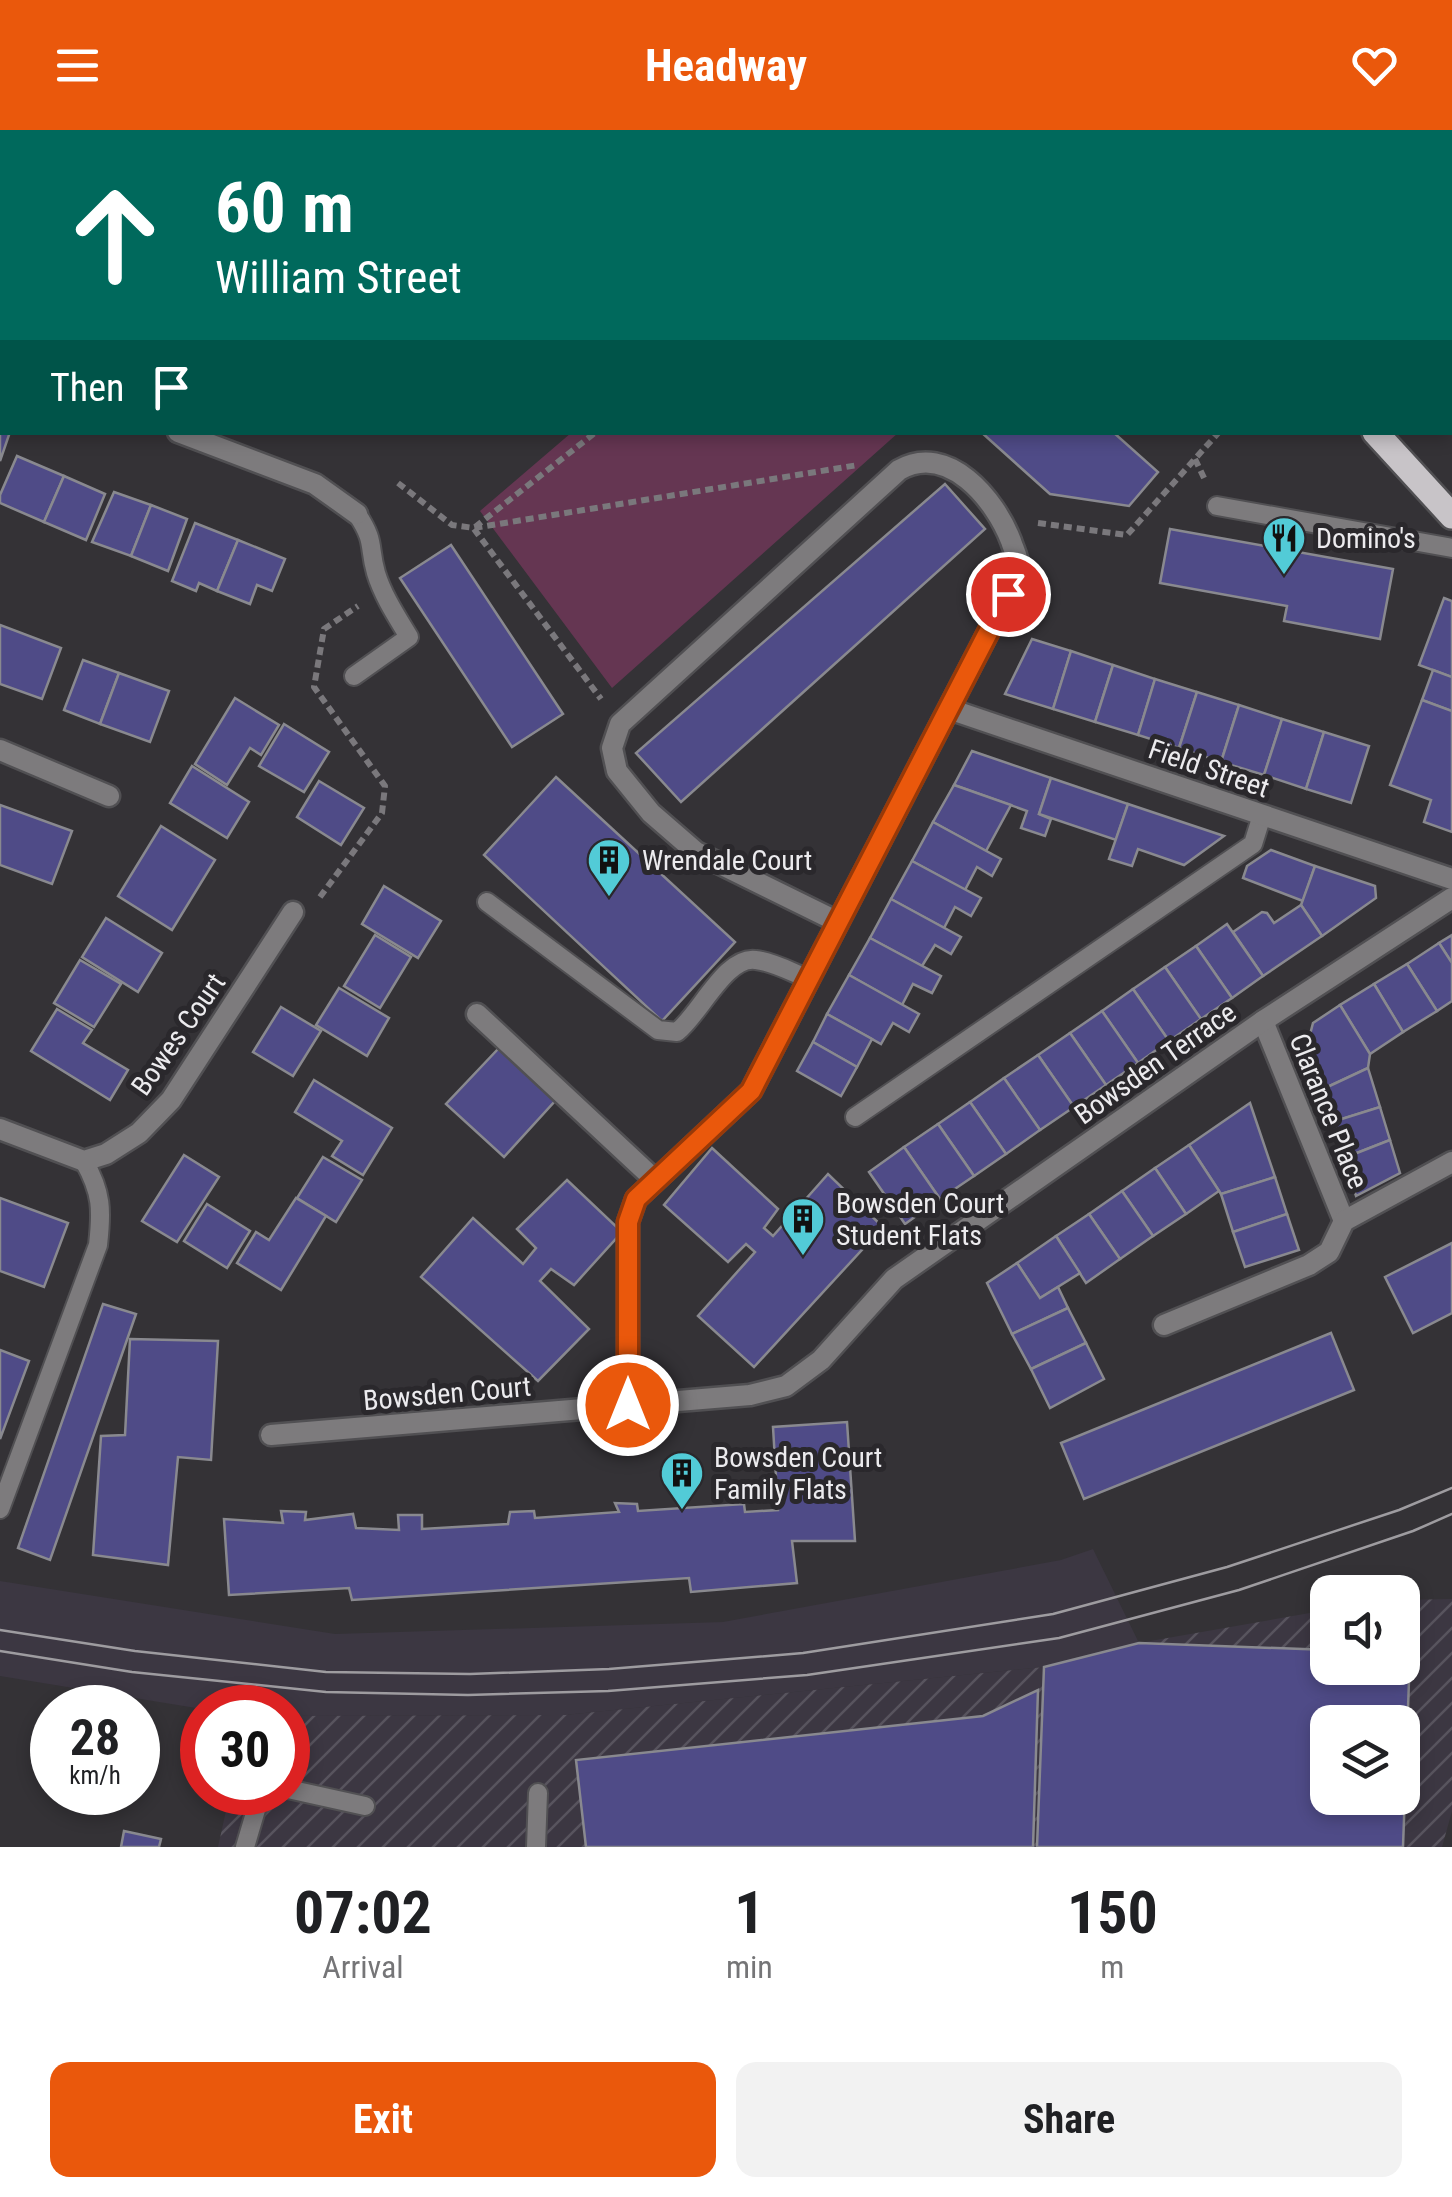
<!DOCTYPE html>
<style>
:root{--surface:#fff;--page:#f2f2f2;--text:#202124;--muted:#757577;--accent:#ea580c}
body{margin:0;font-family:"Roboto Condensed",sans-serif;background:var(--page);color:var(--text);height:100vh;display:flex;flex-direction:column;font-size:38px;white-space:nowrap}
*{box-sizing:border-box;margin:0}
p{font-size:32px;color:var(--muted)}
.icon{flex:none;width:55px;height:55px;fill:none;stroke:currentColor;stroke-width:2;stroke-linecap:round;stroke-linejoin:round}
.map{position:relative;height:1717px;overflow:hidden}
.side{display:flex;flex-direction:column;background:var(--surface);flex:1}
.side>*{flex:none}
.banner{position:absolute;left:0px;top:0px;width:1452px;height:305px;box-shadow:0 5px 15px #0003;background:#00695c;color:#fff;overflow:hidden}
.controls{position:absolute;left:1310px;top:1445px;display:grid;gap:20px}
.controls a{display:grid;place-items:center;width:110px;height:110px;border-radius:20px;background:var(--surface);box-shadow:0 5px 15px #0003;font-size:50px}
.speed{position:absolute;left:30px;top:1555px;display:flex;gap:20px;font-size:50px;font-weight:700;text-align:center}
.speed>*{display:grid;place-content:center;width:130px;height:130px;border-radius:50%;background:var(--surface);box-shadow:0 5px 15px #0003;line-height:1}
.speed small{font-size:25px;font-weight:400}
.speed .limit{border:15px solid #d22;background:#fff;color:#111}
.pin{position:absolute;display:grid;place-items:center;width:85px;height:85px;color:#fff;margin:-42px;border:5px solid #fff;border-radius:50%;box-shadow:0 2px 10px #0007}
.me{position:absolute;width:110px;margin:-55px;rotate:0deg;stroke-linejoin:round;filter:drop-shadow(0 0 8px #0008)}
.turn{display:flex;align-items:center;gap:35px;height:210px;padding:0 50px;font-size:45px}
.turn .icon{width:130px;height:130px;stroke-width:2.5}
.turn b{display:block;font-size:70px;line-height:85px}
.then{display:flex;align-items:center;height:95px;padding:0 50px;background:#0003;gap:20px;font-size:38px}
.eta{display:flex;justify-content:space-evenly;align-items:center;height:170px;text-align:center}
.eta b{font-size:60px;font-weight:700;line-height:70px}
.action{display:flex;gap:20px;margin-top:auto;padding:20px 50px}
.action a{flex:1;height:115px;border-radius:20px;background:var(--accent);color:#fff;font-size:40px;font-weight:700;line-height:115px;text-align:center}
.action a+a{background:var(--page);color:var(--text)}
header{display:flex;justify-content:space-between;align-items:center;height:130px;padding:0 50px;background:var(--accent);color:#fff;font-size:45px;font-weight:700}
.map>svg:first-child{display:block}
.built{fill:#3c3742}
.industrial{fill:url(#industrial-furrows);fill-rule:evenodd}
.grass{fill:#653652}
.building{fill:#4f4b87;stroke:#89898f;stroke-width:2.5;fill-rule:evenodd}
.lines{fill:none;stroke-linecap:round;stroke-linejoin:round}
.service-casing{stroke:#515053;stroke-width:22}
.minor-casing{stroke:#515053;stroke-width:25}
.primary-casing{stroke:#515053;stroke-width:30}
.path{stroke:#7a787c;stroke-width:6;stroke-dasharray:8 5;stroke-linecap:butt}
.service{stroke:#7d7b7d;stroke-width:18}
.minor{stroke:#7d7b7d;stroke-width:20}
.primary{stroke:#c8c4c8;stroke-width:25}
.tram{stroke:#9e9ca0;stroke-width:2.5}
.route-casing{stroke:#983908;stroke-width:25}
.route{stroke:#ea580c;stroke-width:18}
.labels{text-anchor:middle;stroke-width:10;stroke-linejoin:round;paint-order:stroke}
.poi-label{font-size:28px;fill:#ecebee;stroke:#2a282c;text-anchor:start}
.street-label{font-size:28px;fill:#ecebee;stroke:#2a282c}
</style>
<header><svg class="icon" aria-label="menu" viewBox="0 0 24 24"><path d="M4 6h16M4 12h16M4 18h16"/></svg>Headway<svg class="icon" aria-label="heart" viewBox="0 0 24 24"><path d="M12 20l-8-8c-3-5 5-10 8-4 3-6 11-1 8 4z"/></svg></header>
<div class="map">
<svg width="1452" height="1717" viewBox="0 0 1452 1717">
<defs>
<pattern id="industrial-furrows" width="10" height="10" patternUnits="userSpaceOnUse" patternTransform="scale(2.5)"><rect width="10" height="10" fill="#3c3742"/><path d="M-1 1l2-2M0 10L10 0M9 11l2-2" fill="none" stroke="#58545e"/></pattern>
</defs>
<rect width="100%" height="100%" fill="#343236"/>
<polygon class="built" points="1093,1419 1139,1513 1044,1537 565,1585 288,1586 288,1578 202,1579 0,1546 0,1451 335,1504 723,1492 1061,1430"/>
<path class="industrial" d="M1452,1469v212l-10,36h-1224l12,-54 58,-1v-76l277,-1 479,-48 95,-24 188,-33 1,58h74l1,-68zM1328,1592h74v76h-74z"/>
<polygon class="grass" points="571,303 571,302 898,303 612,558 480,381"/>
<g class="building">
<polygon points="388,0 454,0 457,2 391,2"/>
<polygon points="1243,0 1351,0 1354,2 1241,2"/>
<polygon points="1450,91 1452,93 1450,201"/>
<polygon points="0,296 2,302 10,302 0,331"/>
<polygon points="981,302 1113,302 1158,342 1129,376 1050,364"/>
<polygon points="17,326 64,346 44,392 0,373 0,365"/>
<polygon points="64,346 105,364 86,410 44,392"/>
<polygon points="945,354 985,399 681,672 636,623"/>
<polygon points="114,362 151,375 131,426 92,412"/>
<polygon points="151,375 187,389 168,441 131,426"/>
<polygon points="195,393 238,410 217,461 199,453 196,461 172,451"/>
<polygon points="1170,399 1393,439 1380,509 1284,491 1287,476 1160,453"/>
<polygon points="238,410 285,429 272,461 257,455 250,474 217,461"/>
<polygon points="451,415 563,584 512,617 400,448"/>
<polygon points="1444,468 1452,471 1452,547 1419,535"/>
<polygon points="0,495 61,518 42,569 0,554"/>
<polygon points="1032,509 1071,521 1053,579 1005,564"/>
<polygon points="1071,521 1113,535 1095,592 1053,579"/>
<polygon points="83,530 119,543 100,594 64,580"/>
<polygon points="1113,535 1155,549 1138,605 1095,592"/>
<polygon points="1433,540 1452,547 1452,581 1422,570"/>
<polygon points="119,543 169,561 150,612 100,594"/>
<polygon points="1155,549 1197,562 1179,618 1138,605"/>
<polygon points="1197,562 1239,575 1221,632 1179,618"/>
<polygon points="235,568 279,595 261,625 250,618 227,655 195,634"/>
<polygon points="1422,570 1452,581 1452,702 1424,692 1431,670 1390,655"/>
<polygon points="1239,575 1282,589 1264,645 1221,632"/>
<polygon points="1282,589 1324,602 1306,659 1264,645"/>
<polygon points="284,594 329,622 304,662 259,636"/>
<polygon points="1324,602 1369,616 1351,673 1306,659"/>
<polygon points="972,621 1051,648 1039,684 1051,689 1045,706 1021,698 1027,681 954,655"/>
<polygon points="192,636 249,672 227,708 170,673"/>
<polygon points="556,647 735,812 662,891 484,725"/>
<polygon points="1051,648 1128,674 1116,710 1039,684"/>
<polygon points="319,651 364,678 341,715 297,687"/>
<polygon points="954,655 1011,675 986,721 933,692"/>
<polygon points="1128,674 1224,706 1184,735 1138,719 1132,736 1109,729"/>
<polygon points="0,675 72,701 52,754 0,735"/>
<polygon points="933,692 1001,729 992,746 977,737 965,760 912,731"/>
<polygon points="161,696 215,730 172,800 118,766"/>
<polygon points="1271,720 1315,736 1303,771 1243,748 1247,736"/>
<polygon points="912,731 981,768 971,786 955,777 944,798 891,769"/>
<polygon points="1315,736 1375,756 1376,768 1322,806 1301,775"/>
<polygon points="384,756 441,791 418,828 362,794"/>
<polygon points="891,769 961,807 951,824 935,815 922,836 870,808"/>
<polygon points="1301,775 1322,806 1263,846 1233,802 1262,782 1267,783 1274,793"/>
<polygon points="106,788 162,823 138,862 82,827"/>
<polygon points="1227,794 1263,846 1232,868 1196,816"/>
<polygon points="375,805 411,827 380,878 344,856"/>
<polygon points="1452,805 1452,833 1439,813"/>
<polygon points="870,808 941,846 932,863 913,854 902,875 849,845"/>
<polygon points="1439,813 1452,833 1452,871 1437,881 1407,834"/>
<polygon points="1196,816 1232,868 1201,889 1165,837"/>
<polygon points="80,830 121,854 94,897 54,873"/>
<polygon points="1407,834 1437,881 1403,902 1374,854"/>
<polygon points="1165,837 1201,889 1169,911 1133,859"/>
<polygon points="849,845 919,884 909,902 893,893 881,914 827,884"/>
<polygon points="1374,854 1403,902 1370,924 1340,875"/>
<polygon points="339,858 389,888 367,926 316,895"/>
<polygon points="1133,859 1169,911 1138,933 1102,881"/>
<polygon points="1340,875 1370,924 1368,938 1321,960 1307,916 1313,893"/>
<polygon points="281,877 321,901 293,946 253,922"/>
<polygon points="57,879 92,900 83,913 128,940 110,970 31,921"/>
<polygon points="1102,881 1138,933 1106,955 1070,903"/>
<polygon points="827,884 872,909 857,937 813,912"/>
<polygon points="1070,903 1106,955 1074,977 1038,925"/>
<polygon points="813,912 857,937 841,966 797,941"/>
<polygon points="499,918 555,971 504,1027 446,974"/>
<polygon points="1038,925 1074,977 1040,1000 1004,948"/>
<polygon points="1368,938 1380,977 1332,992 1321,960"/>
<polygon points="1004,948 1040,1000 1006,1024 970,972"/>
<polygon points="314,950 392,998 363,1045 332,1026 342,1011 295,982"/>
<polygon points="970,972 1006,1024 974,1046 938,994"/>
<polygon points="1250,973 1275,1047 1221,1064 1189,1015"/>
<polygon points="1380,977 1390,1010 1344,1028 1332,992"/>
<polygon points="938,994 974,1046 940,1069 904,1017"/>
<polygon points="1390,1010 1400,1043 1356,1066 1344,1028"/>
<polygon points="1189,1015 1219,1061 1186,1084 1155,1038"/>
<polygon points="904,1017 940,1069 905,1094 869,1042"/>
<polygon points="712,1018 778,1079 764,1098 773,1106 828,1044 883,1097 754,1237 698,1186 755,1122 746,1114 728,1132 664,1075"/>
<polygon points="184,1025 219,1047 177,1112 142,1091"/>
<polygon points="323,1027 362,1050 336,1092 297,1068"/>
<polygon points="1155,1038 1186,1084 1153,1106 1122,1061"/>
<polygon points="1275,1047 1287,1084 1233,1102 1221,1064"/>
<polygon points="567,1050 622,1102 574,1155 551,1139 540,1151 589,1199 538,1251 421,1147 473,1088 523,1134 536,1118 517,1099"/>
<polygon points="1122,1061 1153,1106 1120,1129 1089,1084"/>
<polygon points="0,1068 68,1093 44,1157 0,1141"/>
<polygon points="296,1068 326,1086 281,1160 237,1133 256,1102 269,1110"/>
<polygon points="207,1074 250,1101 227,1138 184,1111"/>
<polygon points="1089,1084 1120,1129 1086,1153 1056,1106"/>
<polygon points="1287,1084 1299,1120 1245,1137 1233,1102"/>
<polygon points="1056,1106 1080,1143 1040,1168 1017,1133"/>
<polygon points="1452,1113 1452,1183 1413,1203 1385,1147"/>
<polygon points="1017,1133 1040,1168 1058,1157 1068,1178 1012,1204 987,1153"/>
<polygon points="103,1174 136,1184 50,1430 18,1418"/>
<polygon points="1068,1178 1086,1213 1031,1239 1012,1204"/>
<polygon points="1331,1203 1354,1260 1084,1369 1061,1313"/>
<polygon points="130,1209 218,1211 211,1330 178,1327 168,1435 93,1425 101,1306 125,1305"/>
<polygon points="1086,1213 1104,1249 1050,1278 1031,1239"/>
<polygon points="0,1220 29,1231 0,1309"/>
<polygon points="847,1292 855,1411 792,1411 797,1453 691,1462 689,1448 352,1470 349,1458 229,1465 224,1389 283,1393 281,1381 306,1382 305,1390 353,1384 356,1398 399,1400 398,1385 422,1385 422,1399 508,1394 510,1382 534,1381 535,1388 619,1382 615,1373 637,1374 638,1381 744,1374 745,1382 778,1380 773,1297"/>
<path d="M1139,1513l189,7v18h74v-15h8l-7,194h-366l7,-180zM1328,1592h74v76h-74z"/>
<polygon points="1038,1560 1033,1717 586,1717 576,1630 983,1586"/>
<polygon points="124,1701 161,1709 159,1717 121,1717"/>
</g>
<g class="lines">
<g class="service-casing">
<g id="service">
<polyline points="834,0 837,2"/>
<polyline points="1450,7 1452,6"/>
<polyline points="1217,376 1452,418"/>
<path d="M354,546l55,-39c-12,-20 -26,-41 -33,-64 -8,-28 0,-30 -19,-59"/>
<path d="M487,772l171,128 19,2c23,-18 49,-77 79,-72 18,2 37,13 53,19"/>
<polyline points="855,987 1253,714 1262,685"/>
<path d="M0,1379l98,-264c4,-35 4,-52 -14,-84"/>
<polyline points="288,1659 365,1676"/>
<polyline points="245,1717 258,1673 265,1662"/>
<polyline points="536,1717 538,1663"/>
</g>
</g>
<g class="minor-casing">
<g id="minor">
<polyline points="1382,0 1385,2"/>
<polyline points="958,2 960,0"/>
<polyline points="1178,2 1181,0"/>
<polyline points="1450,63 1452,65"/>
<polyline points="0,235 2,236"/>
<polyline points="1450,266 1452,264"/>
<polyline points="178,302 315,354 357,384"/>
<polyline points="949,579 1452,749"/>
<polyline points="0,620 109,666"/>
<polyline points="477,884 655,1050"/>
<polyline points="1263,891 1344,1091"/>
<polyline points="0,999 84,1031 106,1024 139,1003 171,970 293,782"/>
<polyline points="1164,1195 1309,1135 1329,1122 1344,1091 1452,1032"/>
<path d="M628,1275v-183l8,-23 115,-108 257,-497c3,-9 9,-21 10,-30 0,-7 -5,-16 -7,-23 -16,-42 -63,-99 -112,-71l-279,254 -8,24 5,23 34,42 45,39 142,70"/>
<polyline points="271,1305 750,1265 786,1256 821,1230 894,1149 1263,891 1452,768"/>
</g>
</g>
<g class="primary-casing">
<g id="primary">
<polyline points="1097,0 1100,2"/>
<polyline points="1375,302 1452,386"/>
</g>
</g>
<g class="path">
<polyline points="1195,329 1206,352"/>
<polyline points="398,353 452,395 474,398 858,335"/>
<polyline points="1038,393 1127,405 1219,302"/>
<polyline points="475,397 596,302"/>
<polyline points="474,399 601,569"/>
<polyline points="320,767 382,683 385,656 314,557 324,499 358,476"/>
</g>
<use href="#service" class="service"/>
<use href="#minor" class="minor"/>
<use href="#primary" class="primary"/>
<g class="tram">
<polyline points="0,1500 135,1521 326,1542 470,1544 609,1539 803,1523 1053,1484 1227,1437 1399,1380 1452,1358"/>
<polyline points="0,1521 132,1542 326,1562 468,1565 608,1561 807,1545 1059,1508 1239,1460 1413,1401 1452,1384"/>
</g>
</g>
<g class="lines">
<g class="route-casing">
<polyline id="route" points="628,1275 628,1092 636,1069 751,961 1008,464"/>
</g>
<use href="#route" class="route"/>
</g>
<defs>
<g id="restaurant-pin" transform="scale(2.25)"><path d="M0 17L-7.5 6A9.5 9.5 0 1 1 7.5 6Z" fill="#52cbd7" stroke="#2a282c"/><path d="M-5-6h1v4h1v-4h1v4h1v-4h1v5L-1.5 .5V6h-2V.5L-5-1ZM5-6V6H3V1.5H1.5Q1.5-4 5-6Z" fill="#111"/></g>
<g id="building-pin" transform="scale(2.25)"><path d="M0 17L-7.5 6A9.5 9.5 0 1 1 7.5 6Z" fill="#52cbd7" stroke="#2a282c"/><path d="M-4-6H4V6H1V3H-1V6H-4ZM-2.5-4.3h1.7v1.8h-1.7ZM.8-4.3h1.7v1.8H.8ZM-2.5-1h1.7V.8h-1.7ZM.8-1h1.7V.8H.8Z" fill="#111"/></g>
</defs>
<g fill-rule="evenodd">
<use href="#restaurant-pin" x="1284" y="408"/>
<use href="#building-pin" x="609" y="730"/>
<use href="#building-pin" x="803" y="1089"/>
<use href="#building-pin" x="682" y="1343"/>
</g>
<g class="labels">
<g class="poi-label">
<text x="1316" y="418">Domino's</text>
<text x="642" y="740">Wrendale Court</text>
<text x="836" y="1083">Bowsden Court<tspan x="836" dy="32">Student Flats</tspan></text>
<text x="714" y="1337">Bowsden Court<tspan x="714" dy="32">Family Flats</tspan></text>
</g>
<g class="street-label">
<text transform="translate(1209 638) rotate(19)" y="10">Field Street</text>
<text transform="translate(178 904) rotate(-55)" y="10">Bowes Court</text>
<text transform="translate(1155 933) rotate(-35)" y="10">Bowsden Terrace</text>
<text transform="translate(1329 981) rotate(68)" y="10">Clarance Place</text>
<text transform="translate(447 1263) rotate(-5)" y="10">Bowsden Court</text>
</g>
</g>
</svg>
<div class="controls">
<a><svg class="icon" aria-label="sound" viewBox="0 0 24 24"><path d="M4 9h4l5-4v14l-5-4H4zM17 9q2 3 0 6"/></svg></a>
<a><svg class="icon" aria-label="layers" viewBox="0 0 24 24"><path d="M12 4l9 5-9 5-9-5zM3 14l9 5 9-5"/></svg></a>
</div>
<div class="speed"><div>28<small>km/h</small></div><div class="limit">30</div></div>
<div class="pin" style="left:1008px;top:464px;background:#d93025"><svg class="icon" aria-label="arrive" viewBox="0 0 24 24"><path d="M6 21V4h12l-3 4 3 4H6"/></svg></div>
<svg class="me" style="left:628px;top:1275px" viewBox="-20 -20 40 40"><circle r="17" fill="#ea580c" stroke="#fff" stroke-width="3"/><path d="M0-11L8 9 0 5-8 9z" fill="#fff"/></svg>
<div class="banner">
<div class="turn"><svg class="icon" aria-label="ahead" viewBox="0 0 24 24"><path d="M12 20V5M6 11l6-6 6 6"/></svg><div><b>60 m</b>William Street</div></div>
<div class="then">Then<svg class="icon" aria-label="arrive" viewBox="0 0 24 24"><path d="M6 21V4h12l-3 4 3 4H6"/></svg></div>
</div>
</div>
<section class="side">
<div class="eta">
<div><b>07:02</b><p>Arrival</p></div>
<div><b>1</b><p>min</p></div>
<div><b>150</b><p>m</p></div>
</div>
<div class="action"><a>Exit</a><a>Share</a></div>
</section>
